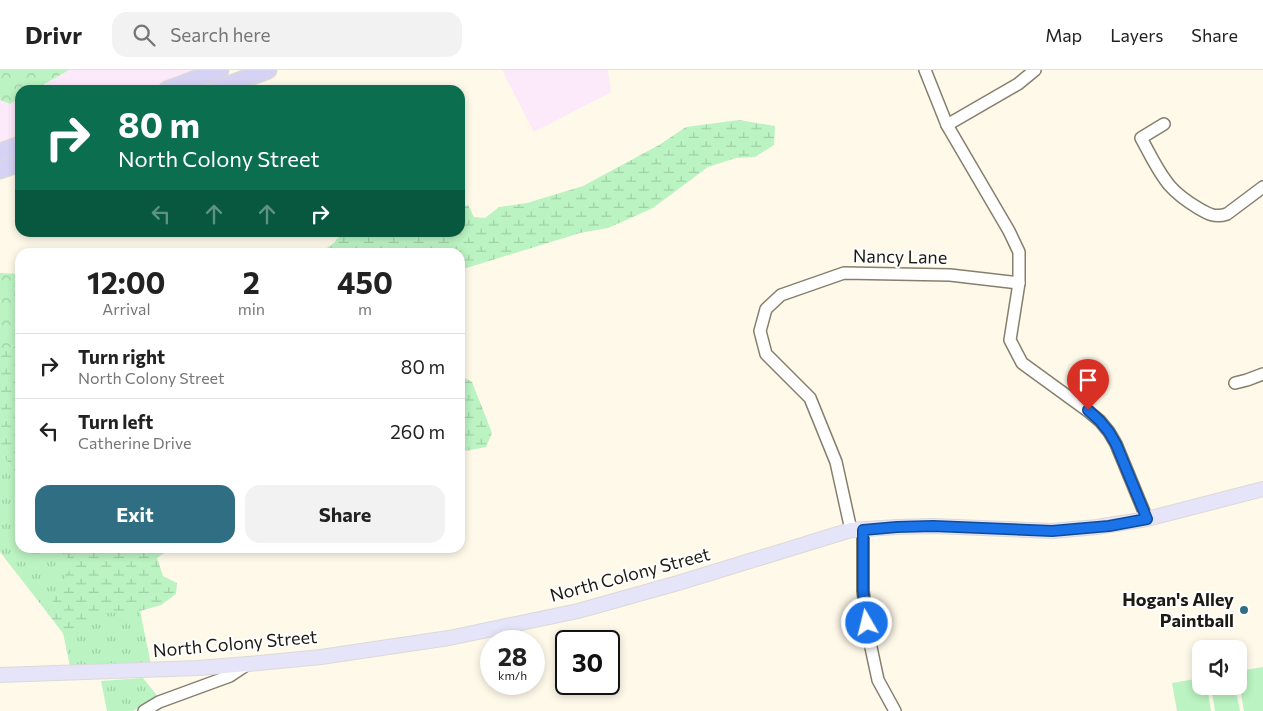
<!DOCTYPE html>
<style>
:root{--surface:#fff;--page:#f2f2f2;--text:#222;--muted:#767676;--line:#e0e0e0;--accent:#2f6e83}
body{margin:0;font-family:Commissioner,sans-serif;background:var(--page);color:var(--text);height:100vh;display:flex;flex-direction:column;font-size:19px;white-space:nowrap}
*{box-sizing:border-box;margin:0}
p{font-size:16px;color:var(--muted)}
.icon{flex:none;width:28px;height:28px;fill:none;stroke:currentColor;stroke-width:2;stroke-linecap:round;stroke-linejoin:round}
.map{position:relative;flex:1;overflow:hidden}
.panel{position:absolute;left:15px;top:178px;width:450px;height:305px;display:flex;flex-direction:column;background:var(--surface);border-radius:15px;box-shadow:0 2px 8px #0003}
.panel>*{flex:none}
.hud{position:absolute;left:15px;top:15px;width:450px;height:152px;border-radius:15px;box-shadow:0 2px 8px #0003;background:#0b6e4f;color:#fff;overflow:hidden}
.fabs{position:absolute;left:1192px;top:570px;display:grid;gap:10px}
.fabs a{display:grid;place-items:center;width:55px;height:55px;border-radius:10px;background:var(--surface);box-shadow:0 2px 8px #0003;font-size:25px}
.speed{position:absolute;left:480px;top:560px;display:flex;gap:10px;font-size:25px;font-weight:700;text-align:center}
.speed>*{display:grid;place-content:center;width:65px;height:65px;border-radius:50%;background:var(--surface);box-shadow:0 2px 8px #0003;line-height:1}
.speed small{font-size:12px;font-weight:400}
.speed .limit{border:2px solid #111;border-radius:8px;background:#fff;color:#111}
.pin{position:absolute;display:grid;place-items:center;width:42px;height:42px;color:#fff;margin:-51px -21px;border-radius:50% 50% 50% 0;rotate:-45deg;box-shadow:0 0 5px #0007}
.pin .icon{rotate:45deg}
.me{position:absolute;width:55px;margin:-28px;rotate:352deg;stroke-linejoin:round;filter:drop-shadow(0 0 4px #0008)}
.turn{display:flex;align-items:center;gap:18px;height:105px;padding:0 20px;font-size:22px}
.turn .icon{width:65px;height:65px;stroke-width:2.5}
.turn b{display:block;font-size:35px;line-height:42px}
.lanes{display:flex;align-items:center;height:48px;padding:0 20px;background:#0003;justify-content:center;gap:25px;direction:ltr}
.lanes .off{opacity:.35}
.eta{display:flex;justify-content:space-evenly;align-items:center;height:85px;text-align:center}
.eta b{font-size:30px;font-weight:700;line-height:35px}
.action{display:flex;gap:10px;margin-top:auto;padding:10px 20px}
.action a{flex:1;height:58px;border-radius:15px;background:var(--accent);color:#fff;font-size:20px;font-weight:700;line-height:58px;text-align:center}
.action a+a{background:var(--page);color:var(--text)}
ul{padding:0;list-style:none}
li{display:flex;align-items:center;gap:15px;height:65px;padding:0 20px;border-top:1px solid var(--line)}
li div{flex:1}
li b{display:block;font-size:19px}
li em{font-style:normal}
header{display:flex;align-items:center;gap:30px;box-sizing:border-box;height:70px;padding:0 25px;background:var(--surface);border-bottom:1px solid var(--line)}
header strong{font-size:24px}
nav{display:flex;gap:28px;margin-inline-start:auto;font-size:18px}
.search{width:350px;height:45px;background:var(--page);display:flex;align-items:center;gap:12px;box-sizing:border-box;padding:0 18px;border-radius:15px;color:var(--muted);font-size:19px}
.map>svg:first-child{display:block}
.commercial{fill:#fce9f9}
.grass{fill:url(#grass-tufts)}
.forest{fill:url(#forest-crowns)}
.wetland{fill:url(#wetland-marsh)}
.garden{fill:#bbf3c2}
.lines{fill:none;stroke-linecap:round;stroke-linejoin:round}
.minor-casing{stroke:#857f6d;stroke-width:14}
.major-casing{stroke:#dbdad9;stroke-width:16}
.highway-casing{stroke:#dbdad9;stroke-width:19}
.minor{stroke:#fff;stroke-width:11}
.major{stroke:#e6e4f8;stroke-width:14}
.highway{stroke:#d6d2f4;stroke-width:16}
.route-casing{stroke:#114b97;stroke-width:12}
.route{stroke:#1a73e8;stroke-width:9}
.poi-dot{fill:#2f6e83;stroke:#fff;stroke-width:2}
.labels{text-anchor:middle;stroke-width:4;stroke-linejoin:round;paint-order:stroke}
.street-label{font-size:18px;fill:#1c1a13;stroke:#fff}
.poi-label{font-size:18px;font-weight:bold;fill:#1c1a13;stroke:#fff;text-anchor:end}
</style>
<header>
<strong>Drivr</strong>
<div class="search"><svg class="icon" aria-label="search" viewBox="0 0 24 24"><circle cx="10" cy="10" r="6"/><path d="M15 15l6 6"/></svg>Search here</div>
<nav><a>Map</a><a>Layers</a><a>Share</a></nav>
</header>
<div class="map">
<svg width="1263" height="641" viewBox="0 0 1263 641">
<defs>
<pattern id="grass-tufts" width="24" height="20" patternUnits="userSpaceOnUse" patternTransform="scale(1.25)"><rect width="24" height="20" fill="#bbf3c2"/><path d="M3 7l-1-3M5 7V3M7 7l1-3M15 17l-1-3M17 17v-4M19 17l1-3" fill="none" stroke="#a0d0a6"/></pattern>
<pattern id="forest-crowns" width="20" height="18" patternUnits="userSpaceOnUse" patternTransform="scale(1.25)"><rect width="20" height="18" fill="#bbf3c2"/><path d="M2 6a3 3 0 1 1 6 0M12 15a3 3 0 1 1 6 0" fill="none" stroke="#a0d0a6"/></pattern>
<pattern id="wetland-marsh" width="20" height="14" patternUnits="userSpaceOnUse" patternTransform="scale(1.25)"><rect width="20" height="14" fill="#bbf3c2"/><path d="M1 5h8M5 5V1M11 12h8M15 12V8" fill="none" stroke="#a0d0a6"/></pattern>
</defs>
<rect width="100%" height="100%" fill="#fff9ea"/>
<g class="commercial">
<polygon points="69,0 198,0 144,20 34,20"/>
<polygon points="502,0 608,0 611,22 534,62"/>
<polygon points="20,28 20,66 0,73 0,30 10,34"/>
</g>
<g class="grass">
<polygon points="0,381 20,410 20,478 85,478 140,541 151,594 70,596 63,563 0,482"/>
<polygon points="143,608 158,627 133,641 107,641 101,611"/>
</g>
<g class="forest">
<polygon points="0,0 69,0 34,20 20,20 20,28 10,34 0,30"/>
<polygon points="0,203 20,204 20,211 11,212 18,273 9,278 0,278"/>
</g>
<g class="wetland">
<polygon points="739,50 775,56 774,75 755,87 736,88 708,97 653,138 608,158 580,163 460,200 460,182 321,182 334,173 340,165 352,163 460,162 460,138 468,135 474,147 485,148 499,137 527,133 583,116 659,75 686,57"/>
<polygon points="20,211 20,410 0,381 0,278 9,278 18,273 11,212"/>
<polygon points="460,305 472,312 492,363 486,377 460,382"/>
<polygon points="65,478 171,478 157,488 163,506 177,513 176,524 161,535 140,541 107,543 85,557 73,569 63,563 47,542 70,499"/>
</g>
<g class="garden">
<polygon points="1263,597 1263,641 1244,641 1239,612 1239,601"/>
<polygon points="1201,608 1201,616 1207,616 1211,641 1177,641 1172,613"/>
<polygon points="1211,616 1235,616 1240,641 1215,641"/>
</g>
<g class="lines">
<g class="minor-casing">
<g id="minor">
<polyline points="925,0 947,55 1009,161 1019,182 1019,213 1010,270 1022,293 1088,341 1100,351 1109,362 1116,374 1147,449"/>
<path d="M1164,54l-23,14c9,16 17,34 29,48 8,9 18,16 28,22 10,6 17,10 29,6l36,-27"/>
<polyline points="947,55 1018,14 1035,0"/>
<polyline points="1235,313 1247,310 1263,304"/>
<polyline points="851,460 836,392 810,328 766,284 760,261 766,239 781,225 844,203 950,205 1019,213"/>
<polyline points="863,460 863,521 869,568 878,610 895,641"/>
<polyline points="144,641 159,632 230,606 248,594"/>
</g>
</g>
<g class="major-casing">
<polyline id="major" points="0,605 198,598 248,594 321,587 449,568 578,541 678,513 851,460 897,457 933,456 1052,461 1097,457 1147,449 1263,419"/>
</g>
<g class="highway-casing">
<g id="highway">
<polyline points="167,20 220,0"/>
<polyline points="215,20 268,0"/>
<polyline points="0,82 20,75"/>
<polyline points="0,100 20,93"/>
</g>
</g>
<use href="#minor" class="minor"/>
<use href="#major" class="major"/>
<use href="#highway" class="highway"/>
</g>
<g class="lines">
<g class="route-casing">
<polyline id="route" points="867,553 863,521 863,460 897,457 933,456 1052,461 1109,456 1147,449 1116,374 1109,362 1100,351 1088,340"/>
</g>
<use href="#route" class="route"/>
</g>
<circle class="poi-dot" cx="1244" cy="540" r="5"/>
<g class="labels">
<g class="street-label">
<text transform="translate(900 187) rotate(1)" y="6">Nancy Lane</text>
<text transform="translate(630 505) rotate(-15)" y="6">North Colony Street</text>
<text transform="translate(235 574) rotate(-5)" y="6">North Colony Street</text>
</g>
<g class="poi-label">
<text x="1234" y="536">Hogan's Alley<tspan x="1234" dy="21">Paintball</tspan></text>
</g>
</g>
</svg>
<div class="fabs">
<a><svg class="icon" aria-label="sound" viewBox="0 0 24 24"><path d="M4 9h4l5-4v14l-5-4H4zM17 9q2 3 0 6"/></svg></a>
</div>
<div class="speed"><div>28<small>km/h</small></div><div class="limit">30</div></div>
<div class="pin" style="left:1088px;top:340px;background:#d93025"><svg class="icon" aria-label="arrive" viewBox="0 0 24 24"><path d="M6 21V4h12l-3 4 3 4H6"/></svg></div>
<svg class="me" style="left:867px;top:553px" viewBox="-20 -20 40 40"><circle r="17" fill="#1a73e8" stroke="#fff" stroke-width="3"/><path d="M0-11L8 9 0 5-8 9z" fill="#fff"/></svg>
<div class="hud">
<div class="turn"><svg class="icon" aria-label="right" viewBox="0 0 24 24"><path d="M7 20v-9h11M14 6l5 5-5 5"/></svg><div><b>80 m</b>North Colony Street</div></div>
<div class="lanes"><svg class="icon off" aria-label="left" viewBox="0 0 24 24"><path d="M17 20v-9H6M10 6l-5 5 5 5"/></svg><svg class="icon off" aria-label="ahead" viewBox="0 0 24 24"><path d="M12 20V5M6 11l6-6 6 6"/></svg><svg class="icon off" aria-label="ahead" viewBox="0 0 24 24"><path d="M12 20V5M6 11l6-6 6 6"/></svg><svg class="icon" aria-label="right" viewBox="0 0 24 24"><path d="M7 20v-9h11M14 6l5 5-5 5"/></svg></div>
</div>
<section class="panel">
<div class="eta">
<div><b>12:00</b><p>Arrival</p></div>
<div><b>2</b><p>min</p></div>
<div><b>450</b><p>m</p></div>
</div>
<ul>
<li><svg class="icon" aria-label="right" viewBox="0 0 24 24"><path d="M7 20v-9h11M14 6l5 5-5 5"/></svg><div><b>Turn right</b><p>North Colony Street</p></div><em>80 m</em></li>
<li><svg class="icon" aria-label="left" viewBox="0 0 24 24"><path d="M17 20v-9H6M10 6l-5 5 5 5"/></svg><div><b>Turn left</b><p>Catherine Drive</p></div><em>260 m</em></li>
</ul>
<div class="action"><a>Exit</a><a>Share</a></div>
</section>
</div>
